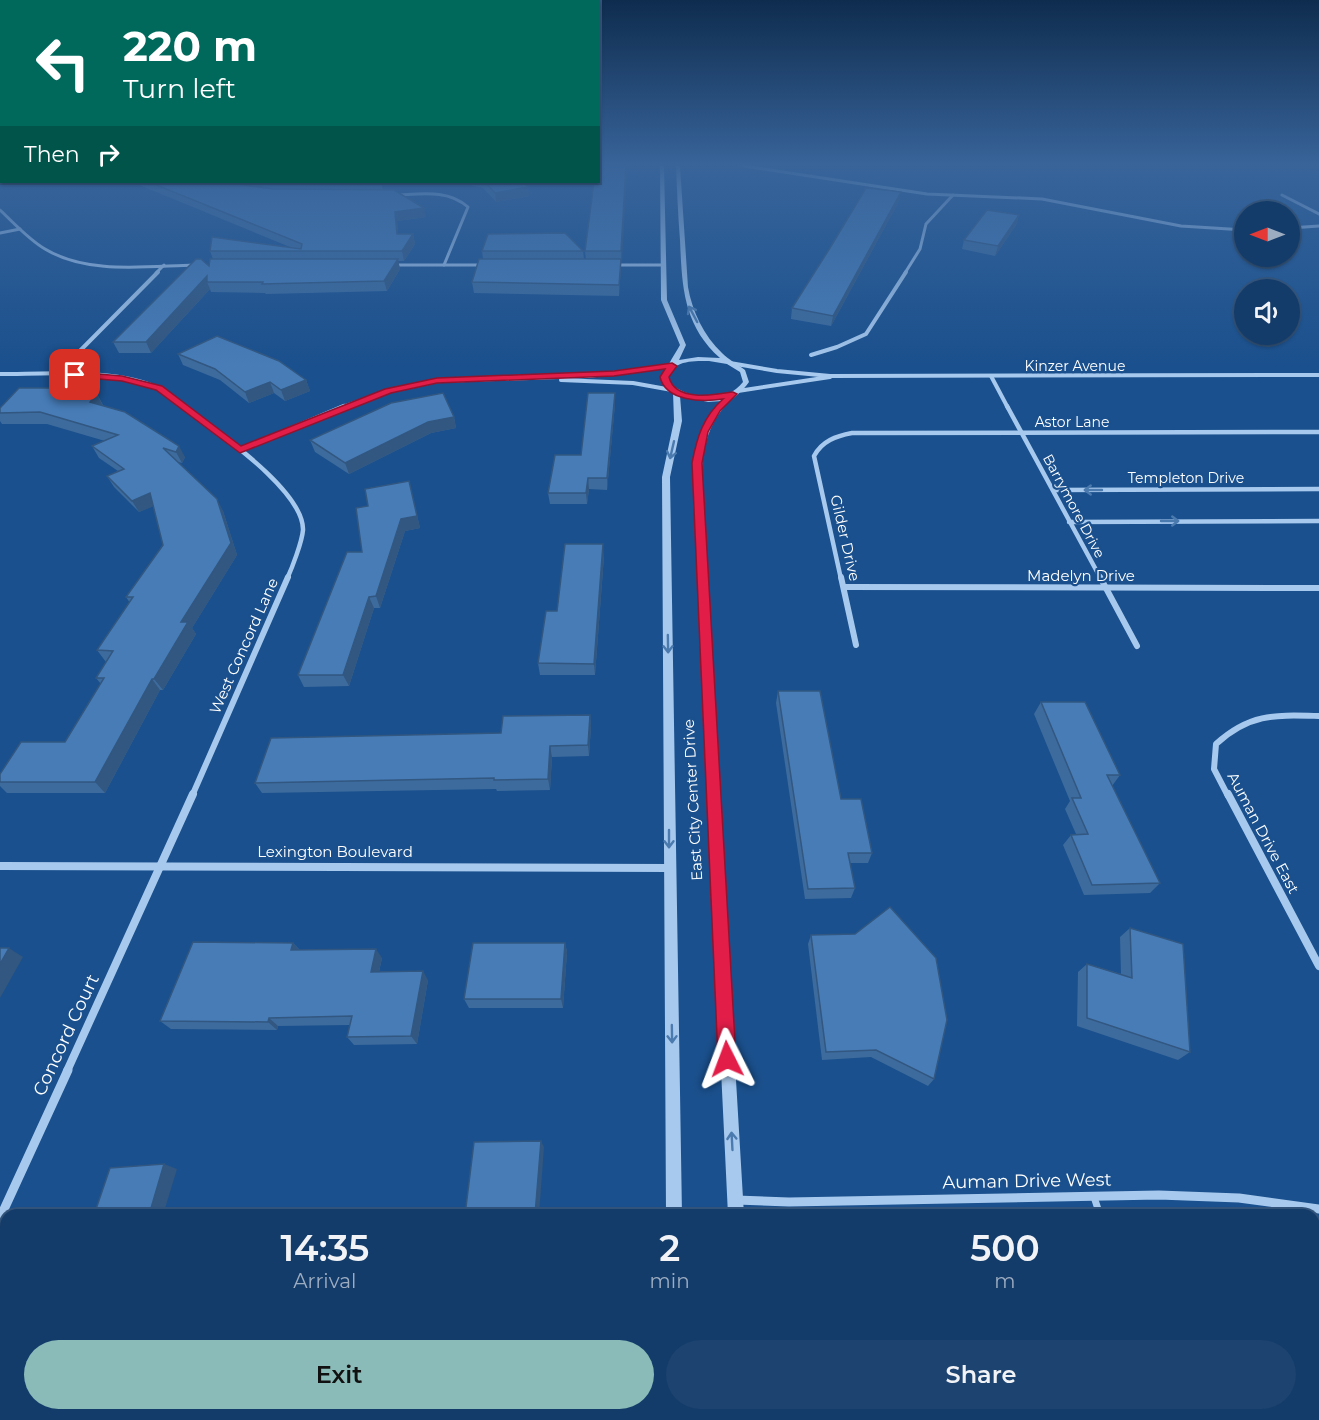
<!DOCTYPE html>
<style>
:root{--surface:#143c6a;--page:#1d4370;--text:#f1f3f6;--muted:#9dadc1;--line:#33567e;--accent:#8bbbb9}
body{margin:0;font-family:Montserrat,sans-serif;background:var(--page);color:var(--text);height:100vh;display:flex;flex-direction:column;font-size:22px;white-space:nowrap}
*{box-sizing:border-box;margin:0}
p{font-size:20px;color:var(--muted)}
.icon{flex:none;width:33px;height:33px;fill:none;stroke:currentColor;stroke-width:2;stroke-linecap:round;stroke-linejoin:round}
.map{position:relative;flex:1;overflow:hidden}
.drawer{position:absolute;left:0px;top:1209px;width:1320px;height:212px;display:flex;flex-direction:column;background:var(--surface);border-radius:18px 18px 0 0;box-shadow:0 2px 4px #0004,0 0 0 2px var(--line)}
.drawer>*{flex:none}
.guide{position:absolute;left:0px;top:0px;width:600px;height:183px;box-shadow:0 2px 4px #0004,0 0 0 2px var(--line);background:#00695c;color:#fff;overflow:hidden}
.needle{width:39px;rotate:270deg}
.controls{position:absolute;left:1234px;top:201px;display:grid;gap:12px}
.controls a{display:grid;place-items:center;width:66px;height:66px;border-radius:50%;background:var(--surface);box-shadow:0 2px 4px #0004,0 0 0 2px var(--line);font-size:30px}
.pin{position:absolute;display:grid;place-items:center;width:51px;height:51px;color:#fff;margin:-26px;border-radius:12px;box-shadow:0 3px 9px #0006}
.me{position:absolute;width:66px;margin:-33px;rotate:357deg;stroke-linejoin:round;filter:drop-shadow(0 0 4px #0008)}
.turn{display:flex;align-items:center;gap:21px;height:126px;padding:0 24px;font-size:27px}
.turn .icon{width:78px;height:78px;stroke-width:2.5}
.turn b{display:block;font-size:42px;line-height:51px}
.then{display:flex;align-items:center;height:57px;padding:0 24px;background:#0003;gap:12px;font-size:22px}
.eta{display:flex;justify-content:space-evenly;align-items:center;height:102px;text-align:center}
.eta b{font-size:36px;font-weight:600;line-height:42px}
.primary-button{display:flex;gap:12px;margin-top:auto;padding:12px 24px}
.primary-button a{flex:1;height:69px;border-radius:36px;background:var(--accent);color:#111;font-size:24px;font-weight:600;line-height:69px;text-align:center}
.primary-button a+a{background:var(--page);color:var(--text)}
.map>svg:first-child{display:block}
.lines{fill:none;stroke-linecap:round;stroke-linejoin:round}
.service{stroke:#a7c9ee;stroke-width:7}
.minor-far5{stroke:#a7c9ee;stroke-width:3}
.minor-far4{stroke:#a7c9ee;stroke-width:4}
.minor-far3{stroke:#a7c9ee;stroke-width:4.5}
.minor-far2{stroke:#a7c9ee;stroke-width:6}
.minor-far1{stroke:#a7c9ee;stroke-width:8}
.minor{stroke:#a7c9ee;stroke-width:9}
.tertiary{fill:#a7c9ee;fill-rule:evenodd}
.wall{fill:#3d6b9d}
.shaded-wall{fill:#325780}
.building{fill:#477cb7;stroke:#325780;stroke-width:1.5}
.oneway{stroke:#4b7aaf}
.route{fill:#e11d48;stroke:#92132f;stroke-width:1.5}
.labels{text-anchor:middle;stroke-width:4.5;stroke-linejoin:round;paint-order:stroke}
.far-street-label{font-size:14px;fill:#fff;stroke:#1a508d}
.street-label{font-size:15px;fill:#fff;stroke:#1a508d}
.near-street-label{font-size:18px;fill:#fff;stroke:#1a508d}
</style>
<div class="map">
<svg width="1319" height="1420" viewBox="0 0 1319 1420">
<rect width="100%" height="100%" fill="#1a508d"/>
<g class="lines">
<g class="service">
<polyline points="1094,1197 1100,1215"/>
<polyline points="1160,1414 1162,1420"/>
</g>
<g class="minor-far5">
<polyline points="744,166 927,194 1042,199 1181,226 1245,230"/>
<path d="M396,195c25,-1 52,-6 72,12l-24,58"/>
<polyline points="1282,195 1319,214"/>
<path d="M0,210c14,13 28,29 45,39 43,26 102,17 150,16"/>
<polyline points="1290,228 1319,226"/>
<polyline points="0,233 20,229"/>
<polyline points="391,265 483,265"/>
<polyline points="613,265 663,265"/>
<polyline points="156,273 164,265"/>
<polyline points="905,273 920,249 926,224 953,195"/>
</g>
<g class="minor-far4">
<polyline points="811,355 837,347 866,334 906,272"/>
<polyline points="730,363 777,371 830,376 1319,375"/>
<path d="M0,374c45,0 120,-6 160,15 9,5 18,12 26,19"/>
<polyline points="57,374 158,272"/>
<polyline points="991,376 1008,408"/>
<polyline points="561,380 633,383 672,390"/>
<polyline points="738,391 830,377"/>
<polyline points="340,408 386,392 437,381 588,376 672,366"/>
</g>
<g class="minor-far3">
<path d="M184,406c30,24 120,84 119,124 -1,12 -11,38 -16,49"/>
<polyline points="1007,406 1101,579"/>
<polyline points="240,450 344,406"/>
<polyline points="1053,490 1319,489"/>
<polyline points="1069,522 1319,521"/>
<path d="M841,579l-27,-123c8,-15 22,-20 38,-23l467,-1"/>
</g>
<g class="minor-far2">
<polyline points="841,577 856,645"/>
<polyline points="1100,577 1137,646"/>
<polyline points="844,587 1319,588"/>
<polyline points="192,796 288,577"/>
<path d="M1228,796l-14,-27 2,-25c34,-31 60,-29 103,-28"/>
</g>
<g class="minor-far1">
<polyline points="1228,794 1319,966"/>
<polyline points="0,866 670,868"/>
<polyline points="67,1071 193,794"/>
</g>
<g class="minor">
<polyline points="736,1200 789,1202 1159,1195 1239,1198 1319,1209"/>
<polyline points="0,1218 68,1070"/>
</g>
<g class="tertiary">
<path d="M660,166h4l3,134 19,45 -7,15 19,-3 22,1c-37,-33 -38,-72 -40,-118 -2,-25 -3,-49 -4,-74h4l8,121c4,24 16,49 34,66 7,7 15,11 23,17l4,12c-6,9 -15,15 -23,23 -22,24 -24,53 -25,84l43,726h-16l-35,-726c1,-34 5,-63 29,-88l-14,1 -28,-6 2,25 -12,56 12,738h-16l-4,-738 12,-56 -1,-29 -10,-8c0,-14 10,-26 17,-39l-19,-45zM709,361l18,3 13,8 3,10c-18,23 -52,18 -74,1 0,-23 22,-22 40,-22z"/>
<rect x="668" y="1414" width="18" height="6"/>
<rect x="737" y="1414" width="18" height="6"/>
</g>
</g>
<g class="wall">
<polygon points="598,166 627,166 619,296 474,293 472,282 483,259 482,251 583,251 584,259 586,259 585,251"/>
<polygon points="132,182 523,182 529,196 496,202 483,188 461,183 381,183 383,190 426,217 397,221 398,234 413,234 415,244 404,261 398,261 400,269 387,291 266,294 265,293 211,292 210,289 151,353 119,353 113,342 209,266 213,259 210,251 290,247"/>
<polygon points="899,201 831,326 791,319 792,308"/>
<polygon points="1019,215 1016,225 995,256 962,249 964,240"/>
<polygon points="178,354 306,380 310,391 285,401 274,393 249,403 220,380 183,365"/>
<polygon points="97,394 103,405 185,457 182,463 178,462 223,511 237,555 192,628 196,634 163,690 160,690 105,793 7,793 0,786 0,774 65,742 101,684 96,678 106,662 97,650 130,603 126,597 163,545 153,506 139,512 114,487 107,476 118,471 99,458 92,446 105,441 47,424 2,424 0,421 0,408"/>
<polygon points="615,404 607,490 589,489 587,504 550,504 548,493 581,455"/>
<polygon points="454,417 456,428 431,433 349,474 315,452 310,440"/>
<polygon points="409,481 420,528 405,531 380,608 374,608 349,686 304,687 298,675 362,552 368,506"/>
<polygon points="604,556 595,675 540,675 538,663 557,611"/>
<polygon points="778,691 872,853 868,863 850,863 855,888 851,898 805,899 776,703"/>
<polygon points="1041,702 1120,775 1112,786 1160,883 1150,893 1084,895 1063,845 1071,835 1076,834 1065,809 1070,801 1034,714"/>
<polygon points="590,715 591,726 589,756 552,757 550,790 497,791 496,789 262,793 255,783"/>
<polygon points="1130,928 1190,1052 1178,1060 1077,1026 1078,972 1087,964 1121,974 1120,937"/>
<polygon points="811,935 934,1079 928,1086 871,1057 822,1060 808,944"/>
<polygon points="293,943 300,950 382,958 379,972 428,980 417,1044 354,1045 347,1037 350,1025 278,1026 277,1030 171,1029 160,1021"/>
<polygon points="565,943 567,952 563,1008 469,1008 464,999"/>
<polygon points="864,1414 1093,1414 1094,1420 865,1420"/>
<polygon points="1197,1414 1314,1414 1319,1420 1199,1420"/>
</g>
<g class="shaded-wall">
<polygon points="626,166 627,166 622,261 621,251"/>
<polygon points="528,187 529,196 496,202 495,193"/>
<polygon points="901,192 899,201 831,326 833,316"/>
<polygon points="424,208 426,217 397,221 399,244 397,234 395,212"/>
<polygon points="1019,215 1016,225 995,256 998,246"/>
<polygon points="413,234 415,244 404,261 402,251"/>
<polygon points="398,259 400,269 387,291 384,281"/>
<polygon points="621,259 621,269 619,296 619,285"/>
<polygon points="207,276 207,282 210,289 151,353 146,342"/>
<polygon points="306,380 310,391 285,401 281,390"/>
<polygon points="270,382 274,393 249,403 245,392"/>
<polygon points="615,393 615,404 607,490 607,478"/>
<polygon points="97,394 103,406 90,402"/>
<polygon points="454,417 456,428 431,433 349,474 345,463 428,422"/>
<polygon points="179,446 185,457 182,463 176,452"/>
<polygon points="588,478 589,489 587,504 586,493"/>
<polygon points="409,481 420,528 405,531 380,608 376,596 401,519"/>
<polygon points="150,493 157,505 139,512 132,501"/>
<polygon points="217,499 223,511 237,555 192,628 196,634 163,690 154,679 181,622"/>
<polygon points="603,544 604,556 595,675 594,664"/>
<polygon points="369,597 374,608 349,686 343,675"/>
<polygon points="152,679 160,690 105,793 95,782"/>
<polygon points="590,715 591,726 589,756 588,745"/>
<polygon points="550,746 552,757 550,790 548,779"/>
<polygon points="293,943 301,952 291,950"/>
<polygon points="565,943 567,952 563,1008 561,999"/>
<polygon points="9,948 23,957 0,998 0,964"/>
<polygon points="376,949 382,958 377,980 371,972"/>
<polygon points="423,971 428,980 417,1044 411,1036"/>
<polygon points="269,1018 278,1026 277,1030 268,1022"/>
<polygon points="541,1141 544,1147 539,1215 535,1215"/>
<polygon points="164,1164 177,1169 163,1215 149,1215"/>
<polygon points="99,1414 115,1414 113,1420 97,1420"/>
<polygon points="516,1414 520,1414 519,1420 515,1420"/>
</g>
<g class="building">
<polygon points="598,166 626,166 621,251 585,251 594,182 598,182"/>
<polygon points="149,182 231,182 237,184 273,189 394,190 424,208 395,212 397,234 413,234 402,251 210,251 212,237 301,249 302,244"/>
<polygon points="485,182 523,182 528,187 495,193"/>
<polygon points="866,188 901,192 833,316 792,308 830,248"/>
<polygon points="987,210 1019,215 998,246 964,240"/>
<polygon points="565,233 583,251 482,251 488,234"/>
<polygon points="196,259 201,259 209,266 210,259 398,259 384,281 262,284 263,282 207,282 207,276 146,342 113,342"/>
<polygon points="479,259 621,259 619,285 472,282"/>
<polygon points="217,336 279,361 306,380 281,390 270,382 245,392 215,369 178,354"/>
<polygon points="19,388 72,388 97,394 90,402 125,412 179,446 176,452 163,448 217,499 231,543 181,622 188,622 154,679 152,679 95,782 0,782 0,774 21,742 65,742 104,678 96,678 113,651 97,650 133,597 126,597 163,545 150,493 132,501 107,476 124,469 92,446 118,435 40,412 0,413 0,408"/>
<polygon points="443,393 454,417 428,422 345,463 310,440 391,403"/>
<polygon points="588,393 615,393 607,478 588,478 586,493 548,493 555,455 581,455"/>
<polygon points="409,481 417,516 401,519 376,596 369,597 343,675 298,675 347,552 362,552 356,508 368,506 365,489"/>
<polygon points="565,544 603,544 594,664 538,663 546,611 557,611"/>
<polygon points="778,691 820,691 841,799 861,799 872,853 848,853 855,888 808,889"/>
<polygon points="1041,702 1085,702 1120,775 1107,775 1160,883 1092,885 1071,835 1088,834 1072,798 1081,798"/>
<polygon points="590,715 588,745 550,746 548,779 494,780 494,778 255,783 271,738 501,733 503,716"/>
<polygon points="890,907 936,958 947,1020 934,1079 876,1050 826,1052 811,935 855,934"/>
<polygon points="1130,928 1183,944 1190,1052 1087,1018 1087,964 1132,978"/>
<polygon points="193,942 293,943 291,950 376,949 371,972 423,971 411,1036 347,1037 352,1016 269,1018 268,1022 160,1021"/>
<polygon points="473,943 565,943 561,999 464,999"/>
<polygon points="0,948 9,948 0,964"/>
<polygon points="541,1141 535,1215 465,1215 474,1142"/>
<polygon points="164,1164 149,1215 94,1215 110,1168"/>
<polygon points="1314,1405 1319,1406 1319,1420 1215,1420 1213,1414 1314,1414"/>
<polygon points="16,1414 99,1414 97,1420 14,1420"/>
<polygon points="424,1414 516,1414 515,1420 423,1420"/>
<polygon points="870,1414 1093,1414 1094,1420 871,1420"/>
</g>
<defs><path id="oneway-shaft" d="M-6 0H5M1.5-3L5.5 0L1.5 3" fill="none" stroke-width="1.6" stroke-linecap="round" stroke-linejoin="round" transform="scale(1.5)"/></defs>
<g class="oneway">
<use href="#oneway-shaft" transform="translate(693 314) rotate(-118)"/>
<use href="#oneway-shaft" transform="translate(672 450) rotate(103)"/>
<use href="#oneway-shaft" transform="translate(1093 490) rotate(180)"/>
<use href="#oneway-shaft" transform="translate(1170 521)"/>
<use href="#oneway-shaft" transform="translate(668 644) rotate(89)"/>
<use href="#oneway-shaft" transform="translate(669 839) rotate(90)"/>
<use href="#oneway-shaft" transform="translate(672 1034) rotate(89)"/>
<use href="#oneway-shaft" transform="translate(732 1141) rotate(-93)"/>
</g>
<linearGradient id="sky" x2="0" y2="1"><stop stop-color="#0e2c4e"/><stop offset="0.45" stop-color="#38649a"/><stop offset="1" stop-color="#38649a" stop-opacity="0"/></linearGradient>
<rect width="1319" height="365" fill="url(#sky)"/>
<path class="route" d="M672,363l5,3 -8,11c6,25 46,18 64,15l4,2 -17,17 -12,21 -6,31 34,596 -2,6 -7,3 -7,-3 -2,-6 -26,-596c5,-26 11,-46 31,-64 -20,3 -57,3 -63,-22l5,-8 -51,7 -177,7 -46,10 -151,60 -84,-63 -34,-9 -47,-4 -4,-2 4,-3 47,4 40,10 79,60 144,-57 52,-11 177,-7z"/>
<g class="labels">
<g class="far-street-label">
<text x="1075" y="371">Kinzer Avenue</text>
<text x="1072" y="427">Astor Lane</text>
<text x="1186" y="483">Templeton Drive</text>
<text transform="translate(1074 506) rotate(62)" y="5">Barrymore Drive</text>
</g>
<g class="street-label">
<text transform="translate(845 538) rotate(77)" y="5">Gilder Drive</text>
<text x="1081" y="581">Madelyn Drive</text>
<text transform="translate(244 646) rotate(-66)" y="5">West Concord Lane</text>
<text transform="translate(693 800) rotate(-93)" y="5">East City Center Drive</text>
<text transform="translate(1263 833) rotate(62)" y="5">Auman Drive East</text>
<text x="335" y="857">Lexington Boulevard</text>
</g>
<g class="near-street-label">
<text transform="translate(66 1035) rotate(-65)" y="6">Concord Court</text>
<text transform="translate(1027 1181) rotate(-1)" y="6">Auman Drive West</text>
</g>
</g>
</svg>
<div class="controls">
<a><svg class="needle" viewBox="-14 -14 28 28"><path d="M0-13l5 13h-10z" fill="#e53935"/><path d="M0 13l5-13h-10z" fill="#9dadc1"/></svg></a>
<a><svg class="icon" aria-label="sound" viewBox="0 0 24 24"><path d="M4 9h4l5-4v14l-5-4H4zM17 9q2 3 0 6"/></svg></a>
</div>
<div class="pin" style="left:75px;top:375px;background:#d93025"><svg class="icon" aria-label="arrive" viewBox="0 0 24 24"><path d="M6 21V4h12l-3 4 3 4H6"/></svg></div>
<svg class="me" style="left:727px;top:1059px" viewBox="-20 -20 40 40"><path d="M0-17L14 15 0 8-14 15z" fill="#e11d48" stroke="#fff" stroke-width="4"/></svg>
<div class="guide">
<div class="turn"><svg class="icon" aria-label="left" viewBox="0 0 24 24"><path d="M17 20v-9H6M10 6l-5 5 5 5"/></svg><div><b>220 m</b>Turn left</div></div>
<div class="then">Then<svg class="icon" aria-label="right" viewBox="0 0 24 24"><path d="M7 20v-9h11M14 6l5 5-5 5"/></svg></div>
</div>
<section class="drawer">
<div class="eta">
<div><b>14:35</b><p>Arrival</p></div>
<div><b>2</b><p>min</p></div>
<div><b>500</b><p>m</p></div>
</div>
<div class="primary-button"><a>Exit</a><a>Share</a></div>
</section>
</div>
